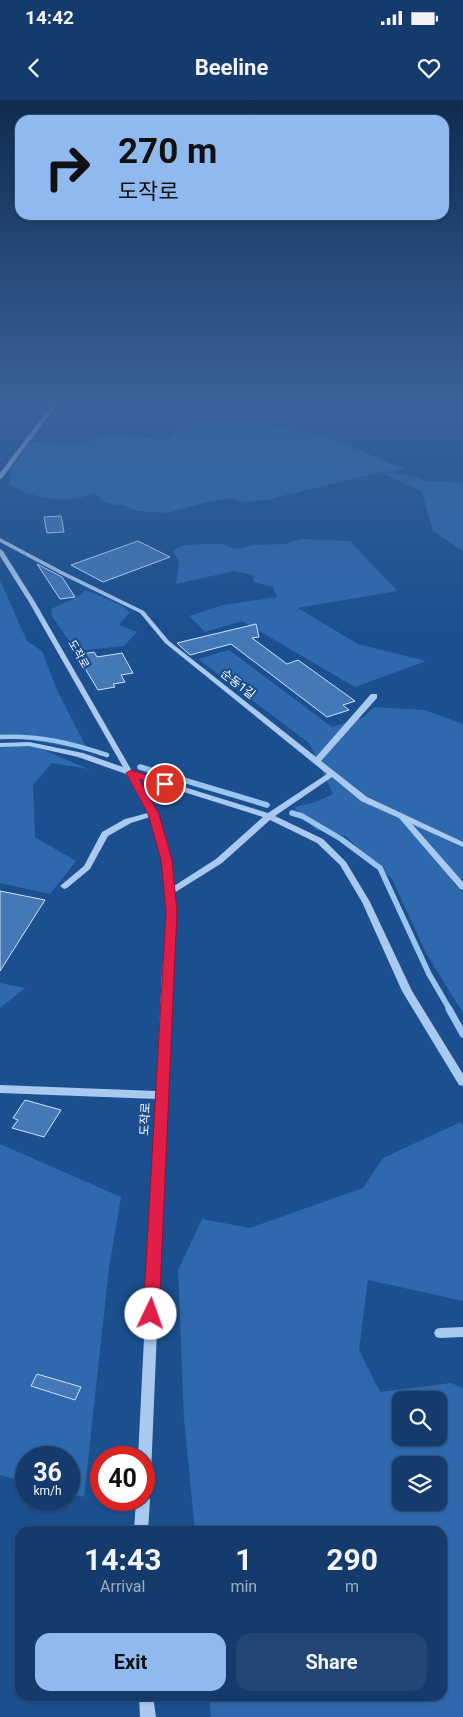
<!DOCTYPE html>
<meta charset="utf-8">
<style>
:root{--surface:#143b6b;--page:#214673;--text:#f1f3f6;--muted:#9dadc1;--line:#33557e;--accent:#90b9f0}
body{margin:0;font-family:Roboto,"Noto Sans KR",sans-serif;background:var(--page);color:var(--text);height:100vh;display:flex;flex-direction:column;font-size:19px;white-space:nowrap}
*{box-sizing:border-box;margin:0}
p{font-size:16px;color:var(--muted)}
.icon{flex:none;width:28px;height:28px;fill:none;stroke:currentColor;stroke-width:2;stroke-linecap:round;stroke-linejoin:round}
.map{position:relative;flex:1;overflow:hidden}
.details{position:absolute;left:15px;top:1426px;width:432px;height:175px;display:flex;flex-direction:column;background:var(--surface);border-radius:15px;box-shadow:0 1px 4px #0004,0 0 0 1px var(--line)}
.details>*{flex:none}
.hud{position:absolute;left:15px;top:15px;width:434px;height:105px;border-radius:15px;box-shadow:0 1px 4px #0004,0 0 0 1px var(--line);background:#90b9f0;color:#111;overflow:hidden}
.controls{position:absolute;left:392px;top:1291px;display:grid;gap:10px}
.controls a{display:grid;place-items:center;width:55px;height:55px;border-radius:10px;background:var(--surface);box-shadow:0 1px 4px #0004,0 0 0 1px var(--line);font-size:25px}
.speed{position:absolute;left:15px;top:1346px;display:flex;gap:10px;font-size:25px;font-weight:700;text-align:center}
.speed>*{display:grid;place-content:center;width:65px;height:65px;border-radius:50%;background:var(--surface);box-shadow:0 1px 4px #0004,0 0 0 1px var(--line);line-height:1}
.speed small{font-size:12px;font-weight:400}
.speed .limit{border:8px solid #d22;background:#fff;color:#111}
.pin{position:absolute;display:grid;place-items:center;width:42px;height:42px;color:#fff;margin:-21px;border:2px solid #fff;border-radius:50%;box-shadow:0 1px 5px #0007}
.me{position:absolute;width:55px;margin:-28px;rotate:3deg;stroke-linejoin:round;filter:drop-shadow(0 0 4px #0008)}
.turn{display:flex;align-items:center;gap:18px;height:105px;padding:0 20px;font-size:22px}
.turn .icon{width:65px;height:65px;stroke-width:2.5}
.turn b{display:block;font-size:35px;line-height:42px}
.eta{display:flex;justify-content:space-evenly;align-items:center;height:85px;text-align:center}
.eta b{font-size:30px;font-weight:700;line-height:35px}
.cta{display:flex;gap:10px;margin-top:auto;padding:10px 20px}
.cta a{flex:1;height:58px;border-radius:15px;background:var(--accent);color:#111;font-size:20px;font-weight:700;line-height:58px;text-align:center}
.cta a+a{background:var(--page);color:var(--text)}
.status{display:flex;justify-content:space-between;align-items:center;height:35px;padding:0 25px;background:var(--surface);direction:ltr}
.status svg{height:14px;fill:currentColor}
header{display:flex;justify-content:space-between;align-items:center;height:65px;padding:0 20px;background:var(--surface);font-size:22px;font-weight:700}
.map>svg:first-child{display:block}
.green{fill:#2e69ad;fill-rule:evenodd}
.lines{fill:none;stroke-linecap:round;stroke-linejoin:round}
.stream-far2{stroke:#9cc4f0;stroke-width:4.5}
.stream-far1{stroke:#9cc4f0;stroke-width:5.5}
.stream{stroke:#9cc4f0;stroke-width:7}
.building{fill:#4478b7;stroke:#cfe3fa}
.minor{fill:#a9c9ee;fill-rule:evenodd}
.route{fill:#e11d48;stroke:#92132f}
.labels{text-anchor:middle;stroke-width:4.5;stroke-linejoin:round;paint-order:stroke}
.far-street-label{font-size:11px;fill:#fff;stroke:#1b4f8f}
.street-label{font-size:12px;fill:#fff;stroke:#1b4f8f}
</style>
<div class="status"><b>14:42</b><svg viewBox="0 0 49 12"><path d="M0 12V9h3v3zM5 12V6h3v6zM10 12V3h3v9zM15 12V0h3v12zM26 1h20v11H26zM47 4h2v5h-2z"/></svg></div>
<header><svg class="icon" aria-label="back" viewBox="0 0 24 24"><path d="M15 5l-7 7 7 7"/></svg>Beeline<svg class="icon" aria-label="heart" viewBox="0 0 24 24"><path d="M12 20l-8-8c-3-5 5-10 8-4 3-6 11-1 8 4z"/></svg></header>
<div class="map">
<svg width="463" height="1617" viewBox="0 0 463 1617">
<rect width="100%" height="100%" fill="#1b4f8f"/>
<g class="green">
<path d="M198,318l37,2 88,15 82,34 -21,3 27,4 15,5 37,2v68l-30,-20 -11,-39 -41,-20 -115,28 -25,2 -8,-4 -21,3 -45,12 -30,-2 -12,-5 -19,-3 -12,-11c-23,14 -62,6 -85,-7l3,-17 18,-26c25,1 53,7 75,-7l62,4z"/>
<polygon points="301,439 350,441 397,491 298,508 358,544 426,561 355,587 242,521 205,532 189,516 223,505 277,497 273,487 254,482 253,475 234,471 176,484 179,462 173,451 181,446 202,444 223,444 235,449 254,445 285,444"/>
<polygon points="0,480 27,541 42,551 56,588 88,651 21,638 0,637"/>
<polygon points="86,490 121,505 130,512 119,525 137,532 124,546 76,551 52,516 51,509 81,495"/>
<polygon points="229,550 332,627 364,617 374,607 425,610 463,624 463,779 452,781 463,793 463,913 426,853 392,779 345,736 316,730 294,707 316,702 333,694 309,643 198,559"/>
<polygon points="29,644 89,669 52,663 33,685 35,737 76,761 50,794 0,783 0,647"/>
<polygon points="0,883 25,888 0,908"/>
<path d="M461,1022l2,4v175l-95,-21 -9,70 21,42 71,-9 12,5v329h-252l-2,-21h233v-165h-247l-11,-112 -6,-149 24,-51 48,9 113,-40 20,-30zM401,1300h38v38h-38zM401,1365h38v37h-38z"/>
<polygon points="0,1044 121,1097 109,1168 84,1397 69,1393 69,1358 26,1358 26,1382 0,1375"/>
</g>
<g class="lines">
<path class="stream-far2" d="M0,637c38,-2 71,6 107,18"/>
<g class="stream-far1">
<polyline points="140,667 267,705"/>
<polyline points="292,713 302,716 341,739 380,768 429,874 450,910"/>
</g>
<polyline class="stream" points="449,909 463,934"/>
</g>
<g class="building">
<polygon points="61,416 64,432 47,433 44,417"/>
<polygon points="138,441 170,457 103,482 71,465"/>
<polygon points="37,464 62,477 75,497 60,499"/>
<polygon points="256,524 259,537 252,538 287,564 298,560 355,601 343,605 349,610 327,617 231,544 190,555 177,543"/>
<polygon points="94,552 97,557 122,553 133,573 121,575 125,582 113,584 115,587 98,590 77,555"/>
<polygon points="0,791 45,800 0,871"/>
<polygon points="25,1000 61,1010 44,1037 12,1028 18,1020 13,1018"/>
<polygon points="37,1274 81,1287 75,1300 31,1286"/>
</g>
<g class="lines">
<g class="minor">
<polygon points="54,302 59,302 2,378 0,379 0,373"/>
<path d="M0,438l64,34 80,39 25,30 147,116 55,-63h6v4l-56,63 46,36 96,45v5l-51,-23 51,58v8l-3,-1 -61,-71 -38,-17 -29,-24 -57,39 48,23 23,23 24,40 42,89 51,83v12l-4,-1 -57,-94 -40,-89 -22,-37 -23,-22 -47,-23 -48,43 -48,30 2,19 -4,60 -21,502 -2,4 -5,2v-22h-6l18,-359 -156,-6v-8l156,6 6,-119 6,-60 -5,-52 -13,-43 -19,6 -23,13 -18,33 -23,19 -3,1 -4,-3 24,-20 18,-34 23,-13 23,-6 -22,-39 -48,-17 -49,-11 -29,1v-4l29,-1 54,11 40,14 -94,-165 -29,-46v-7l3,2 32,51 97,169 136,42 59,-39 -162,-131 -25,-30 -80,-39 -60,-32zM136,677l127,40 -47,42 -42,27 -3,-26 -14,-46z"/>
<polygon points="463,1227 463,1237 440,1238 436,1237 434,1233 436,1229 440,1228"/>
<polygon points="144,1394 148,1395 150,1400 148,1431 134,1431 136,1400 144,1400"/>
<polygon points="139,1596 153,1596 156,1617 140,1617"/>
</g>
</g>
<linearGradient id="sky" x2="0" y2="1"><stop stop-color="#0f2b4f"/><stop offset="0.57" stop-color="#39639b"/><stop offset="1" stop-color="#39639b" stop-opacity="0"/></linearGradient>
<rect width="463" height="529" fill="url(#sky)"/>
<polygon class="route" points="131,670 169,682 170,684 165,687 139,679 159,714 172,760 177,812 159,1214 156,1218 151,1220 145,1218 143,1214 166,812 161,760 148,714 126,673"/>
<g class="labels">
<g class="far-street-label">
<text transform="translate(79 554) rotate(60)" y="4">도작로</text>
</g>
<g class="street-label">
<text transform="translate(238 584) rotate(38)" y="4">순동1길</text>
<text transform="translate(145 1019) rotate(-87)" y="4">도작로</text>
</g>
</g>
</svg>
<div class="controls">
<a><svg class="icon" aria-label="search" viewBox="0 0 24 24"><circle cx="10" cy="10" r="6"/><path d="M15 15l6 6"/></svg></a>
<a><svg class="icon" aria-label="layers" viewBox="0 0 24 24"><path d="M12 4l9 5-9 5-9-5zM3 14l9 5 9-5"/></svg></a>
</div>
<div class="speed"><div>36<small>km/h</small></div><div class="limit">40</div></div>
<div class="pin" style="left:165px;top:684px;background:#d93025"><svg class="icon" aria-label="arrive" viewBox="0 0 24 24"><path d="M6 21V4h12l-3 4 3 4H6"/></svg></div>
<svg class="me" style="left:151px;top:1214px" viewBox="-20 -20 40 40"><circle r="19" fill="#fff"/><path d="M0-13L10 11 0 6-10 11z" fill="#e11d48"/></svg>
<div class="hud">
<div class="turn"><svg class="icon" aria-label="right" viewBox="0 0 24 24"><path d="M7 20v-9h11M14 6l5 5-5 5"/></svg><div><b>270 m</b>도작로</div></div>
</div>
<section class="details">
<div class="eta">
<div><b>14:43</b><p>Arrival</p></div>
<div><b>1</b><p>min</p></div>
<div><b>290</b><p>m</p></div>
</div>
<div class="cta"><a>Exit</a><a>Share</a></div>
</section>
</div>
